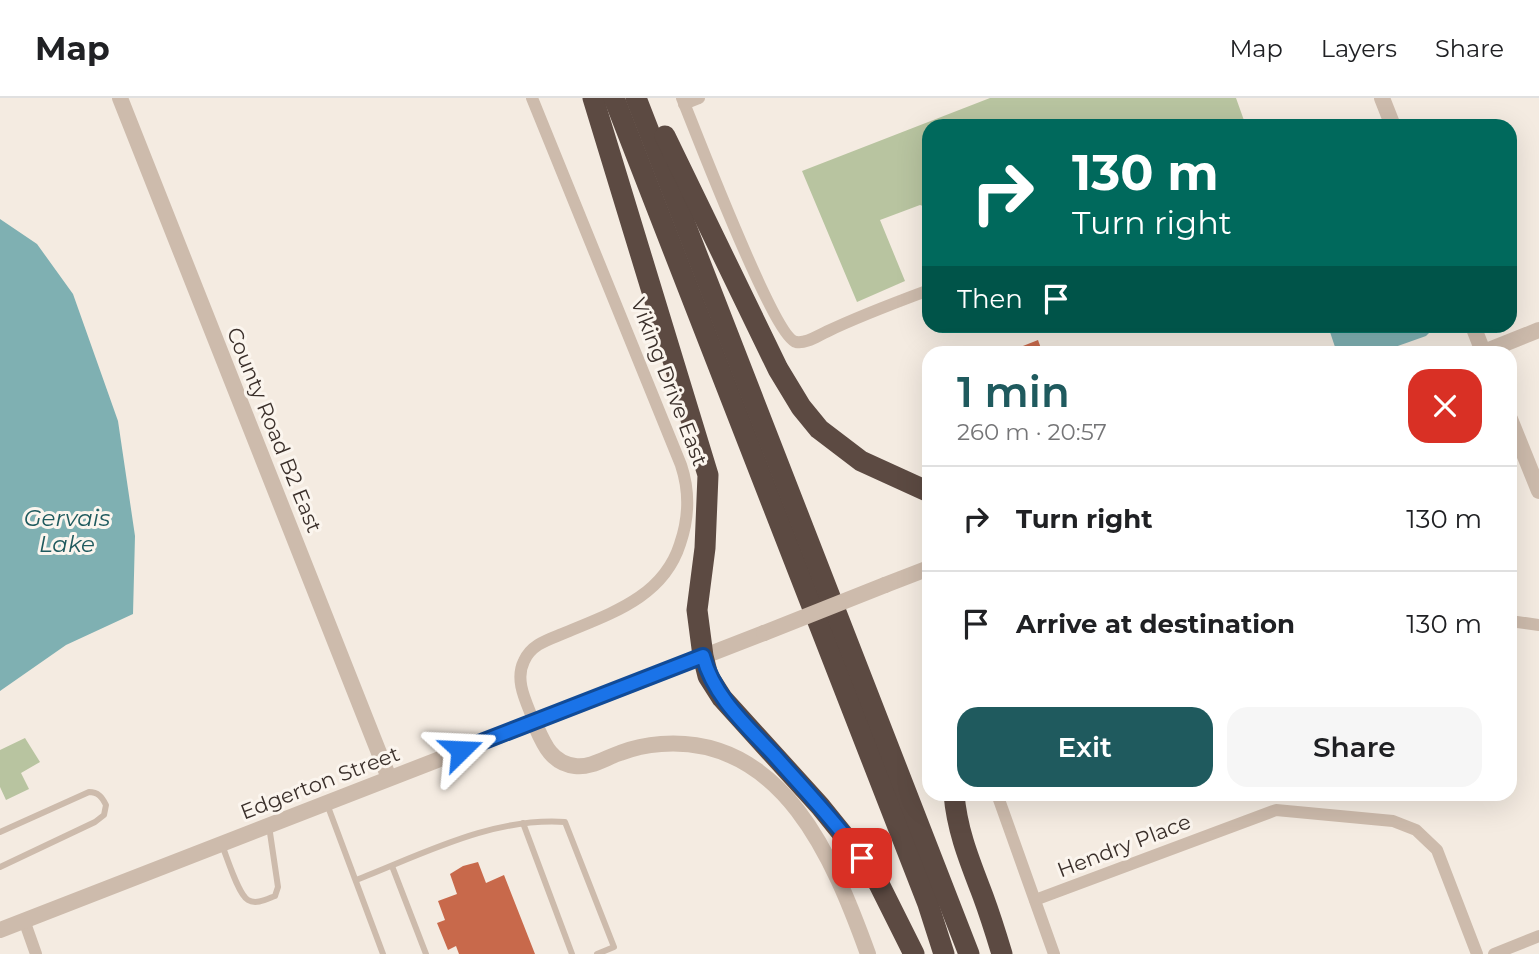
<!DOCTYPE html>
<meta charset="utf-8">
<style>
:root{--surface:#fff;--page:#f6f6f6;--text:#202124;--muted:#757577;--line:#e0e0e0;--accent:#1f5a5e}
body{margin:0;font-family:Montserrat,sans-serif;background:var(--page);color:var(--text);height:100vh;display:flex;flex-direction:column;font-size:26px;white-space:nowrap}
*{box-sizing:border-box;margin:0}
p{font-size:23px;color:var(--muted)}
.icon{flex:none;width:38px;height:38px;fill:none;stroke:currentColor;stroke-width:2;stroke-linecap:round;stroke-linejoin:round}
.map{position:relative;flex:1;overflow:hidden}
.drawer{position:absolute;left:922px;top:248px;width:595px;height:455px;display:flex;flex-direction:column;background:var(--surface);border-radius:21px;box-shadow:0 7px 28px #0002}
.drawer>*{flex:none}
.banner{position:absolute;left:922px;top:21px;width:595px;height:214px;border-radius:21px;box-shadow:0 7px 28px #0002;background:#00695c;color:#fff;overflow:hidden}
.pin{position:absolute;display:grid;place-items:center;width:60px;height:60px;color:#fff;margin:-30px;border-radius:14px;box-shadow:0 4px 10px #0006}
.me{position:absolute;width:77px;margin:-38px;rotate:69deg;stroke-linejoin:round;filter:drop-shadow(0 0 5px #0008)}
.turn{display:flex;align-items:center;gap:24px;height:147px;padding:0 35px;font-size:32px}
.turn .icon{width:91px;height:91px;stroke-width:2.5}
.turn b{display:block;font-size:49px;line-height:60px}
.then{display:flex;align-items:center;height:66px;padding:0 35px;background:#0003;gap:14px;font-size:26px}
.round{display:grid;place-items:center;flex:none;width:74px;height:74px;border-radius:21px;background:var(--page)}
.headline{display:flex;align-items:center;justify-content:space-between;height:119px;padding:0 35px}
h1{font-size:42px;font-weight:600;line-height:52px;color:var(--accent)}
.action{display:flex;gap:14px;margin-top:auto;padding:14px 35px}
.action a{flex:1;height:80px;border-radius:21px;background:var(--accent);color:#fff;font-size:28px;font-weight:600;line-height:80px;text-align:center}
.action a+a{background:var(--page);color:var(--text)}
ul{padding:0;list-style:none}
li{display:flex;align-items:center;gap:21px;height:105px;padding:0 35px;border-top:2px solid var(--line)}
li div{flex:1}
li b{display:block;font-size:26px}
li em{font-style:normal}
header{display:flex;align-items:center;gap:42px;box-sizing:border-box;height:98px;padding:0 35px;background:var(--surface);border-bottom:2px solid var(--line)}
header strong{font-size:33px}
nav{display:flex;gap:38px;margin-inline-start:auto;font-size:24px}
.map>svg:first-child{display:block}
.green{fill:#b8c4a0}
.water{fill:#7fb0b2}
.building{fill:#c8694b}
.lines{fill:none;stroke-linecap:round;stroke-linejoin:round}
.service{stroke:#cdbbac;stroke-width:6}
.minor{stroke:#cdbbac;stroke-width:12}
.tertiary{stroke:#cdbbac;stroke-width:16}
.motorway{stroke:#5c4a42;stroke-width:21}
.tertiary-bridge{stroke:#cdbbac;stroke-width:16}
.route-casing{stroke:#114b97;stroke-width:18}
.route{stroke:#1a73e8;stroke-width:12}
.labels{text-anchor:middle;stroke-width:6;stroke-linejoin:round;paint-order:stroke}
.street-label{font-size:21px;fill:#3b302b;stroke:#fbf5ee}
.water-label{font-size:23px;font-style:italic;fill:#1f5a5e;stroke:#fbf5ee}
</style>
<header>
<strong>Map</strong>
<nav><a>Map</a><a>Layers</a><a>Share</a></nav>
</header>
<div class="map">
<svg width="1539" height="856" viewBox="0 0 1539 856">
<rect width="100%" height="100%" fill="#f4ebe1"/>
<g class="green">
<polygon points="990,0 1236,0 1246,28 929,28 929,110 920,107 880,122 905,183 857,204 802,73"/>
<polygon points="25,640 40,664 21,675 29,691 6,702 0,689 0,652"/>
</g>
<g class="water">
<polygon points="0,121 37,146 73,196 118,323 135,438 133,516 66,547 0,593"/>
<polygon points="1328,228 1436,228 1426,238 1378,255 1337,255"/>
</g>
<g class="building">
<polygon points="1038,242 1043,256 1005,256 1005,255"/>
<polygon points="478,764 486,785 504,777 535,856 459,856 456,848 448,852 437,825 445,822 438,803 457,796 450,776 463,768"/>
</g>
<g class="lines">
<g class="service">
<polyline points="327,706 383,856"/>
<polyline points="523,725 572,856"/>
<path d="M0,734l89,-40c9,0 13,5 17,13l-2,10 -9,7 -95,45"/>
<path d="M222,747c5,12 16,49 26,55 8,5 19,-1 27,-4l3,-9 -9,-61"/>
<polyline points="392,768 426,856"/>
<path d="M356,782c67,-26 136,-63 209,-58l49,125 -17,7"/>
</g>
<g class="minor">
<path d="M532,0l149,367c9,27 8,53 -1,79 -17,54 -71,70 -118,90 -15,6 -31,11 -38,27 -10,20 3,42 10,61"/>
<path d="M682,0c13,32 92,239 114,244 10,2 21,-6 30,-10 33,-16 68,-29 103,-42"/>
<polyline points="684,6 699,0"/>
<polyline points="1510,523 1539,527"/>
<polyline points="997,696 1054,856"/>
<polyline points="1035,802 1276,712 1393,723 1416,732 1437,752 1477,856"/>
<polyline points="24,822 36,856"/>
<polyline points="1494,856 1539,838"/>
</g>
<g class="tertiary">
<polyline points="120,0 389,680"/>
<polyline points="1382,0 1393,28"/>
<polyline points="1473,228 1484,256"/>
<polyline points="1479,256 1539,232"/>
<polyline points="1510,321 1539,393"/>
<polyline points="885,487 929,470"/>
<path d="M534,624c9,20 16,41 41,44 16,2 30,-8 45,-13 13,-5 27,-8 41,-9 122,-9 173,116 207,210"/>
<polyline points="0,832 764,535"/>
</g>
<g class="motorway">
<polyline points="593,0 708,377 705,450 697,512 703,558 708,578 722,600 820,708 862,760 879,786 914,856"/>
<polyline points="614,0 928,806 944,856"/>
<polyline points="636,0 969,856"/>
<polyline points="665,38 778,271 801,309 819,331 861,363 929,394"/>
<path d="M954,696c3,37 16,68 29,102 7,19 13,38 19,58"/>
</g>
<polyline class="tertiary-bridge" points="764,535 885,487"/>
</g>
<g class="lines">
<g class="route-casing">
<path id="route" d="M461,652l242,-94c11,41 43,69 71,99 30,34 61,66 88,103"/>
</g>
<use href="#route" class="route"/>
</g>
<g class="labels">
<g class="street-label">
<text transform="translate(669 284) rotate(69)" y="7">Viking Drive East</text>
<text transform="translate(274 332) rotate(68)" y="7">County Road B2 East</text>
<text transform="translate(320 685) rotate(-21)" y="7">Edgerton Street</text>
<text transform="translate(1124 748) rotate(-21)" y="7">Hendry Place</text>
</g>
<g class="water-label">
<text x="67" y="428">Gervais<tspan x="67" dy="26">Lake</tspan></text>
</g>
</g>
</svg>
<div class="pin" style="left:862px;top:760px;background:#d93025"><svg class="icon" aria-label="arrive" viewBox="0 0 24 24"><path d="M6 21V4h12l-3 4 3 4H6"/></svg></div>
<svg class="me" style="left:461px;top:652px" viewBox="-20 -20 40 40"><path d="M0-17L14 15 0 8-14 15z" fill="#1a73e8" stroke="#fff" stroke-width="4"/></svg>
<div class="banner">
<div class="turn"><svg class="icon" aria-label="right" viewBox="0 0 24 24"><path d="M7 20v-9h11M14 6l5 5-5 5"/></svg><div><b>130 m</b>Turn right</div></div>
<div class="then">Then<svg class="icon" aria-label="arrive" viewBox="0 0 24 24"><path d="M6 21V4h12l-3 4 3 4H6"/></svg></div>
</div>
<section class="drawer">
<div class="headline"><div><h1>1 min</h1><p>260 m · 20:57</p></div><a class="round" style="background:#d93025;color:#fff"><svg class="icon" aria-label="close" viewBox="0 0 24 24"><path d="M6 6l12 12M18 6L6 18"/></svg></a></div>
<ul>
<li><svg class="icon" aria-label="right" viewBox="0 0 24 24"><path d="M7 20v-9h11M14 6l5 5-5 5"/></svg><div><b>Turn right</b></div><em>130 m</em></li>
<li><svg class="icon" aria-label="arrive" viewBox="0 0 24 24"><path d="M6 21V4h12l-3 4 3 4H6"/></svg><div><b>Arrive at destination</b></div><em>130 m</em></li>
</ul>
<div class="action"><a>Exit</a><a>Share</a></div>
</section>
</div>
